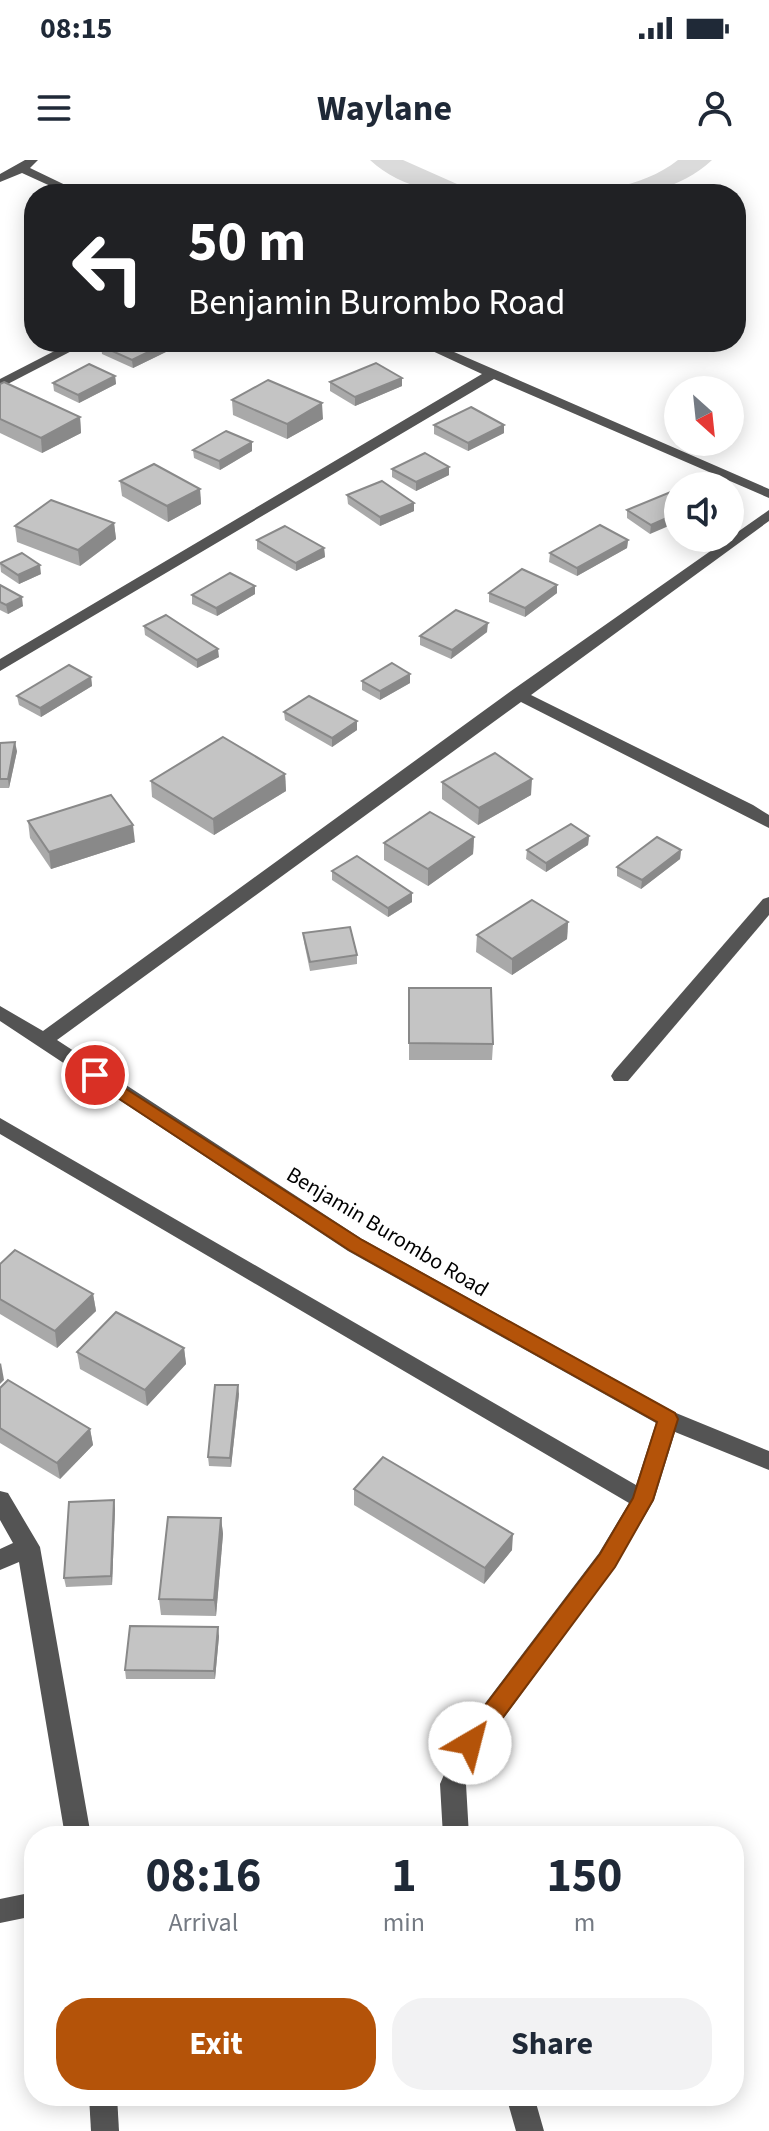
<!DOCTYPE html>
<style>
:root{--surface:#fff;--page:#f2f2f3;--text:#1f2937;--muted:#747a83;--accent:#b45309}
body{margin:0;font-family:"Source Sans 3",sans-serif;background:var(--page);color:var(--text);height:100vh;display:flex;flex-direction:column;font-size:30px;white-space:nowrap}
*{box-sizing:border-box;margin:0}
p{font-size:26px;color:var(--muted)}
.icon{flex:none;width:44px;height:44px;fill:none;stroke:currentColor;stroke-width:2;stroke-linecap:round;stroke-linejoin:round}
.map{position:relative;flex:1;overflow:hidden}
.panel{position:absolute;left:24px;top:1666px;width:720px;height:280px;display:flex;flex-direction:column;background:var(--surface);border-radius:32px;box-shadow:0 4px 20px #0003}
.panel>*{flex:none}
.banner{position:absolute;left:24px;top:24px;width:722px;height:168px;border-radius:32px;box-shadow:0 4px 20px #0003;background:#202124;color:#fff;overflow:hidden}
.needle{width:52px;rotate:153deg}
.tools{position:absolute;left:664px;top:216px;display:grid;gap:16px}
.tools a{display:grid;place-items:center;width:80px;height:80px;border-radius:50%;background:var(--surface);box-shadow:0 4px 20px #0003;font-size:40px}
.pin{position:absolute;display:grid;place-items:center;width:68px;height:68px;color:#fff;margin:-34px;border:4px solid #fff;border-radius:50%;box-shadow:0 2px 8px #0007}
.me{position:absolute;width:88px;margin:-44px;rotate:37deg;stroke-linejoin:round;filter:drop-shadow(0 0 6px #0008)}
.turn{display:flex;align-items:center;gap:28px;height:168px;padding:0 32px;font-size:36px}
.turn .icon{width:104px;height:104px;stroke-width:2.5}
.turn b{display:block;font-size:56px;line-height:68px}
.eta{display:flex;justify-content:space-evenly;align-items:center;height:136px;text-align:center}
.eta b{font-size:48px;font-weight:700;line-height:56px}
.primary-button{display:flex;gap:16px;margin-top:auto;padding:16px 32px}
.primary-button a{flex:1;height:92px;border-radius:32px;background:var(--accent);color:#fff;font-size:32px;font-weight:700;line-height:92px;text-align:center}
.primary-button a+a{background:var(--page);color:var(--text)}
.status{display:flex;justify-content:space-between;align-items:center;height:56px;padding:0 40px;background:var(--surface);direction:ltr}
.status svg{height:22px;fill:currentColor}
header{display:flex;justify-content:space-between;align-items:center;height:104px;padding:0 32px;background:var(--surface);font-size:36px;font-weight:700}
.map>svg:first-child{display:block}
.green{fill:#dbdbdb}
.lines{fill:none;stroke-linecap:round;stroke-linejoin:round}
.minor{fill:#545454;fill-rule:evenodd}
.wall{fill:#a9a9a9}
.shaded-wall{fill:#898989}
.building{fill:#c4c4c4;stroke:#898989;stroke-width:2}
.route{fill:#b45309;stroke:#753606;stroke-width:2}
.labels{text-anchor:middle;stroke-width:6;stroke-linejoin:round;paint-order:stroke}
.street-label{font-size:22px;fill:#000;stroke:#fff}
</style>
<div class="status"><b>08:15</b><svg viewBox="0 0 49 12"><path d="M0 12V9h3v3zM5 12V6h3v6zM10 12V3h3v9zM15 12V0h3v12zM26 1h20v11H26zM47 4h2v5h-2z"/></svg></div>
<header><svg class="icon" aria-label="menu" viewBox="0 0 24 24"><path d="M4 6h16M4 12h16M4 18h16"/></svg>Waylane<svg class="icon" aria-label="person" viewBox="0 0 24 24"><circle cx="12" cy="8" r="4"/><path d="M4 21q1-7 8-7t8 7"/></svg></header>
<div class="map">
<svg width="769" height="1971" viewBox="0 0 769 1971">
<rect width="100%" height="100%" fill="#fff"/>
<g class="green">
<path d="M370,0h33l54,24 77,10c-57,0 -118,8 -164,-34z"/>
<path d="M678,0h34c-49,45 -108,34 -170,34 46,0 99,-5 136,-34z"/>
</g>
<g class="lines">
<g class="minor">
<polygon points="25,0 38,0 30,8 84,34 68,34 22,13 0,22 0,14"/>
<polygon points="72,182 89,182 0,228 0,219"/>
<polygon points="413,182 431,182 769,329 769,338 494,219 0,511 0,499 482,214"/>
<polygon points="769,350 769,361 531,535 753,645 769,655 769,668 521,542 57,880 362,1079 676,1253 769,1291 769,1310 675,1272 654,1340 615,1407 480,1590 466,1624 469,1676 443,1676 440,1624 461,1575 599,1393 629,1343 0,974 0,958 636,1325 656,1263 348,1091 0,861 0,846 43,871 511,531"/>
<polygon points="769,737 769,755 628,921 614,921 611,916 614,911 763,739"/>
<polygon points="0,1331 8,1333 40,1387 91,1676 65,1676 19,1402 0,1410 0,1389 13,1383 0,1360"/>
<polygon points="34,1732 34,1756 0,1763 0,1739"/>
<polygon points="89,1936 117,1936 119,1971 91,1971"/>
<polygon points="506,1936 534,1936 544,1971 516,1971"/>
</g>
</g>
<g class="wall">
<polygon points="34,136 34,151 27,147 26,139"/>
<polygon points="101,186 170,190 133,208 102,194"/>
<polygon points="115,216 116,224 79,243 54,231 53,223"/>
<polygon points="402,218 402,226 355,246 330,231 330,222"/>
<polygon points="0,224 80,257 81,273 42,293 0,273"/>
<polygon points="232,240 323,259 287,279 233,255"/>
<polygon points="434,265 504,265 504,273 468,291 434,274"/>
<polygon points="193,290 252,291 220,310 194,298"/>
<polygon points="392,309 449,315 416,331 392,317"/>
<polygon points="120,321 200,329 201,344 168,362 122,336"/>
<polygon points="678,329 650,374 627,358 627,350"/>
<polygon points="347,335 414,343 414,351 380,366 348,344"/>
<polygon points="114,363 116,379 80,406 17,382 15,366"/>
<polygon points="257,380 324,388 325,397 296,411 257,389"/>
<polygon points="628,380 627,388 577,416 549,402 550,393"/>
<polygon points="0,403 41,414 19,424 1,412"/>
<polygon points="0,425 23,446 8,454 0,450"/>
<polygon points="557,425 557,433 525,457 489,442 489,433"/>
<polygon points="255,426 255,434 217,456 192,444 192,435"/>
<polygon points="144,466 219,497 197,508 145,475"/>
<polygon points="487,472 451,499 420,485 420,476"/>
<polygon points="91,517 92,526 41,557 19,545 17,536"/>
<polygon points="362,521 410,523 380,540 362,530"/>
<polygon points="284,552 357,561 357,570 332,587 285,560"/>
<polygon points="0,583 17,591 9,628 0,628"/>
<polygon points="285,614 286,631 214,675 152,637 151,621"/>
<polygon points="442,622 531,635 478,665 442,639"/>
<polygon points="28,661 135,682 51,709 30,678"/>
<polygon points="589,676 588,685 546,712 526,699 527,690"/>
<polygon points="474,677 473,694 428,726 384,700 384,683"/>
<polygon points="681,690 680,699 641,729 617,716 617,707"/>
<polygon points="332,711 412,733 412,742 388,757 332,720"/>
<polygon points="568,762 567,779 512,815 476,792 477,775"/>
<polygon points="303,773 357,795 357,804 310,811 304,782"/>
<polygon points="409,828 493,884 492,900 409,900"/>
<polygon points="0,1104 93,1134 96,1151 57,1188 0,1154"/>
<polygon points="184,1188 186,1204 147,1246 80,1209 77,1192"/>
<polygon points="0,1228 90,1269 93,1285 60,1319 0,1283"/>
<polygon points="239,1234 231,1307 209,1306 208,1297"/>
<polygon points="354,1329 512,1390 484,1424 354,1345"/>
<polygon points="114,1340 115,1349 112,1425 66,1427 64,1418"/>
<polygon points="221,1358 223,1374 216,1456 161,1455 159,1439"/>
<polygon points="219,1476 215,1519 126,1519 125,1510"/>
</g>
<g class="shaded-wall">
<polygon points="170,182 170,190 133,208 132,200"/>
<polygon points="115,216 116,224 79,243 78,235"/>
<polygon points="402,218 402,226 355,246 355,237"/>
<polygon points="322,243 323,259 287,279 287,264"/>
<polygon points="80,257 81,273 42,293 41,278"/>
<polygon points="504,265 504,273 468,291 468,283"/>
<polygon points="252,282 252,291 220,310 219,301"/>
<polygon points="449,307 449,315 416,331 416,322"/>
<polygon points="200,329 201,344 168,362 167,346"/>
<polygon points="414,343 414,351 380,366 380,357"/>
<polygon points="678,353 678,362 650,374 651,365"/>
<polygon points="114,363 116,379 80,406 78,390"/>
<polygon points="628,380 627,388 577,416 577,408"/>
<polygon points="324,388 325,397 296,411 296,403"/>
<polygon points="40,405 41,414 19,424 18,415"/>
<polygon points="557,425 557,433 525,457 525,448"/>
<polygon points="255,426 255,434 217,456 216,448"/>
<polygon points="22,437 23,446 8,454 6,445"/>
<polygon points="488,463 487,472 451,499 452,490"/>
<polygon points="218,489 219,497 197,508 197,500"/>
<polygon points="410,514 410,523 380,540 380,531"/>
<polygon points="91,517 92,526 41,557 40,548"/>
<polygon points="357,561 357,570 332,587 332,578"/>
<polygon points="15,582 17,591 9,628 8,619"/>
<polygon points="285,614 286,631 214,675 213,659"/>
<polygon points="532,619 531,635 478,665 479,648"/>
<polygon points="133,665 135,682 51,709 49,692"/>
<polygon points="589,676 588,685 546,712 546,703"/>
<polygon points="474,677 473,694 428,726 428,709"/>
<polygon points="681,690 680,699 641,729 642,720"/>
<polygon points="412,733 412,742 388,757 388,748"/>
<polygon points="568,762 567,779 512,815 512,799"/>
<polygon points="93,1134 96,1151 57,1188 55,1171"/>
<polygon points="184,1188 186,1204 147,1246 145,1230"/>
<polygon points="1,1203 4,1220 0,1224 0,1204"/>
<polygon points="238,1225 239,1234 231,1307 230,1298"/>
<polygon points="90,1269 93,1285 60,1319 57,1303"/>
<polygon points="114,1340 115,1349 112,1425 111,1416"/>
<polygon points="221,1358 223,1374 216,1456 214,1440"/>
<polygon points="513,1374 512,1390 484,1424 485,1408"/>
<polygon points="218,1467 219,1476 215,1519 214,1511"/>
</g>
<g class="building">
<polygon points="34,136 34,144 26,139"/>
<polygon points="109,182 169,182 132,200 101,186"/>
<polygon points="376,203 402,218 355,237 330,222"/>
<polygon points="89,204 115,216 78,235 53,223"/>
<polygon points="268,220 322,243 287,264 232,240"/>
<polygon points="4,222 80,257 41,278 0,259 0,224"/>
<polygon points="471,247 504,265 468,283 434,265"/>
<polygon points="226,271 252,282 219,301 193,290"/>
<polygon points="425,293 449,307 416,322 392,309"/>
<polygon points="154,304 200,329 167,346 120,321"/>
<polygon points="382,321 414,343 380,357 347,335"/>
<polygon points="678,329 678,353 651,365 627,350"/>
<polygon points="51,340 114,363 78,390 15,366"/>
<polygon points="600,365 628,380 577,408 550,393"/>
<polygon points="285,366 324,388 296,403 257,380"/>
<polygon points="22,393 40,405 18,415 0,403"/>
<polygon points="522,409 557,425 525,448 489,433"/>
<polygon points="230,413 255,426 216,448 192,435"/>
<polygon points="0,425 22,437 6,445 0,442"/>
<polygon points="456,450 488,463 452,490 420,476"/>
<polygon points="166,455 218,489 197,500 144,466"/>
<polygon points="392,503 410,514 380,531 362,521"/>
<polygon points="69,505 91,517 40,548 17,536"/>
<polygon points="309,536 357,561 332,578 284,552"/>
<polygon points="223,577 285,614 213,659 151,621"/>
<polygon points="15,582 8,619 0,619 0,583"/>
<polygon points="495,593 532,619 479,648 442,622"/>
<polygon points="111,635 133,665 49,692 28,661"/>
<polygon points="430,652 474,677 428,709 384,683"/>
<polygon points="571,664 589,676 546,703 527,690"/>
<polygon points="657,677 681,690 642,720 617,707"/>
<polygon points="357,696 412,733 388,748 332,711"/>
<polygon points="532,740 568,762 512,799 477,775"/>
<polygon points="350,767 357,795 310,802 303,773"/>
<polygon points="409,828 491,828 493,884 409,883"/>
<polygon points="15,1090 93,1134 55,1171 0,1139 0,1104"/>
<polygon points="116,1152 184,1188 145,1230 77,1192"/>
<polygon points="8,1220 90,1269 57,1303 0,1268 0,1228"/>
<polygon points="215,1225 238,1225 230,1298 208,1297"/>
<polygon points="383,1297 513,1374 485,1408 354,1329"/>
<polygon points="114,1340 111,1416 64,1418 69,1342"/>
<polygon points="168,1357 221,1358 214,1440 159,1439"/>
<polygon points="130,1466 218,1467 214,1511 125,1510"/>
</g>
<polygon class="route" points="95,909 362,1080 675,1253 678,1259 653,1340 615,1407 478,1591 470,1594 462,1591 459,1583 462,1576 600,1394 633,1338 657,1262 349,1090 89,919 86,915"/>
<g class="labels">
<g class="street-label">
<text transform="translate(388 1071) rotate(31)" y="8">Benjamin Burombo Road</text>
</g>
</g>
</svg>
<div class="tools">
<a><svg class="needle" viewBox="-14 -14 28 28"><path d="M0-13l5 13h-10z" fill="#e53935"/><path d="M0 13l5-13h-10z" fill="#747a83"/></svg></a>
<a><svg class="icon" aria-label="sound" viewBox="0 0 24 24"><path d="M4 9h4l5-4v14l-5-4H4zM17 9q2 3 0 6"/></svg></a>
</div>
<div class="pin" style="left:95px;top:915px;background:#d93025"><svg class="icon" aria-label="arrive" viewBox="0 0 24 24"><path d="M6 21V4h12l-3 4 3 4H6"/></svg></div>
<svg class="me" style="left:470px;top:1583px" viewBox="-20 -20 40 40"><circle r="19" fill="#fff"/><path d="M0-13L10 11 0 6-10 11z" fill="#b45309"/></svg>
<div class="banner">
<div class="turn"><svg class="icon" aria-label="left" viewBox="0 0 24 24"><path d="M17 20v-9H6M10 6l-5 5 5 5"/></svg><div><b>50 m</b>Benjamin Burombo Road</div></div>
</div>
<section class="panel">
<div class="eta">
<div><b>08:16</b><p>Arrival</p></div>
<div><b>1</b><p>min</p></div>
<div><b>150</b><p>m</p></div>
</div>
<div class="primary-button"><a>Exit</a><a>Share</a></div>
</section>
</div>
